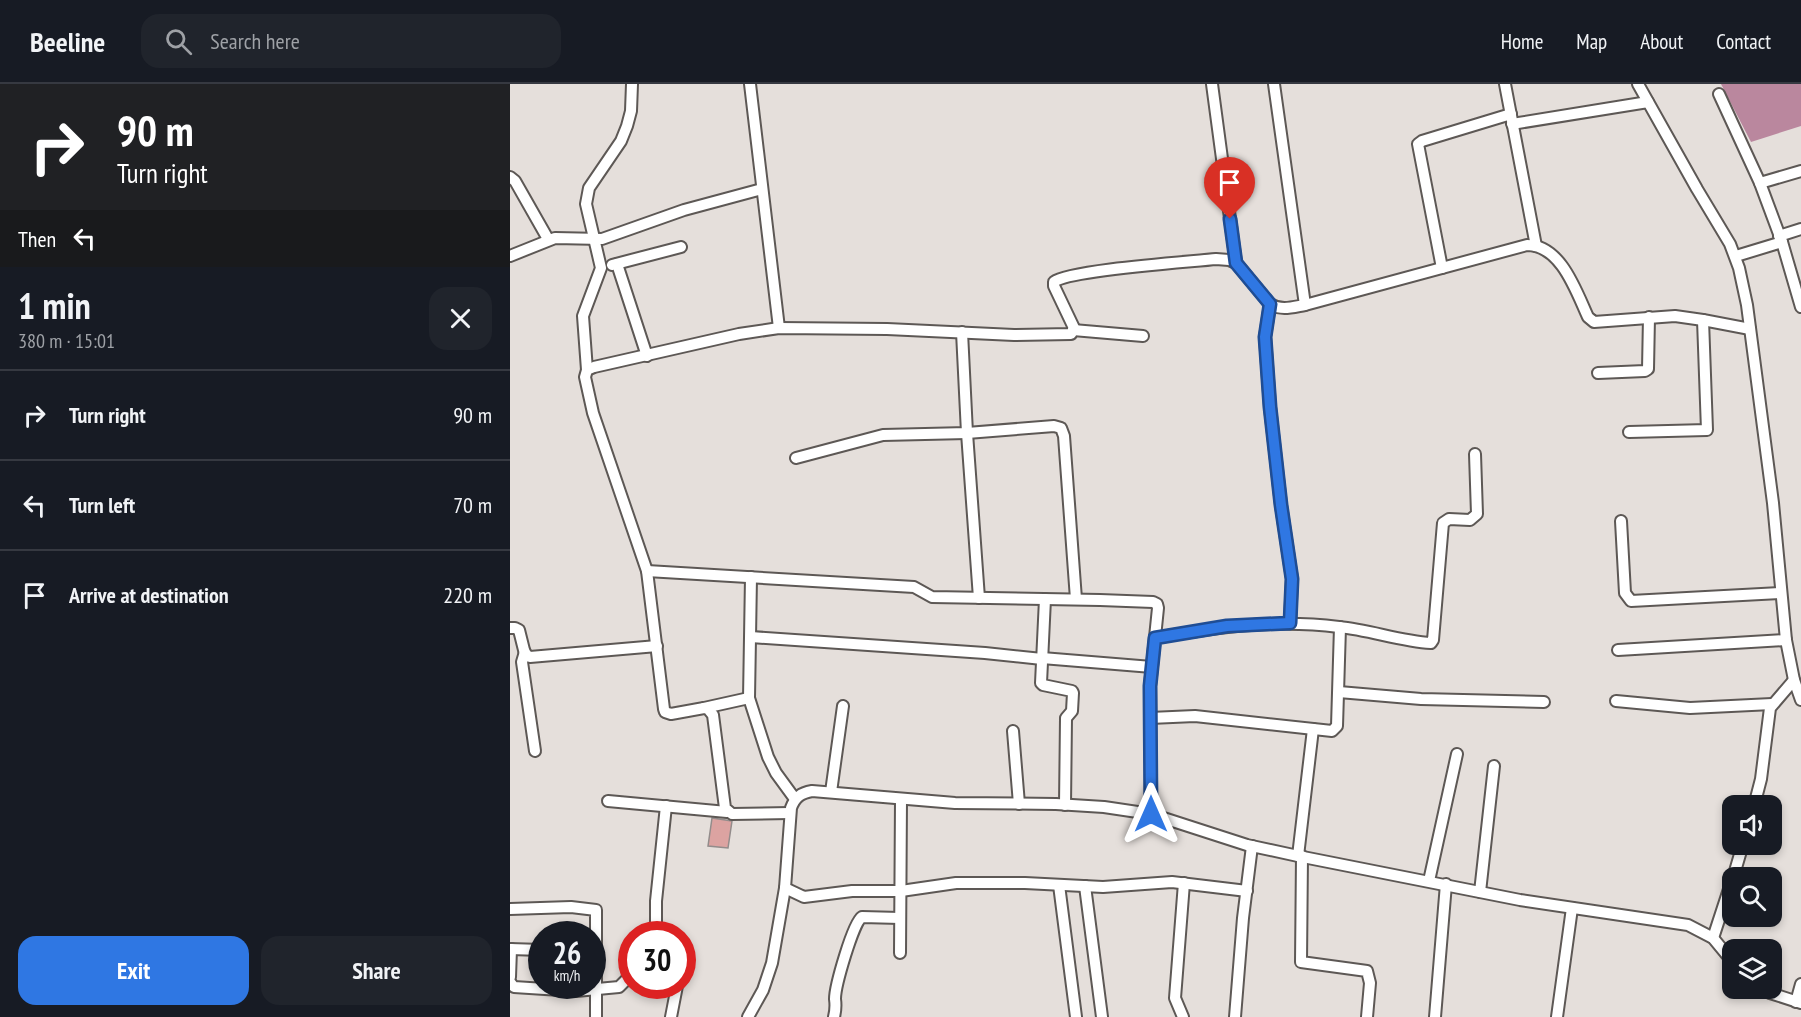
<!DOCTYPE html>
<meta charset="utf-8">
<style>
:root{--surface:#171b24;--page:#20242c;--text:#f1f3f6;--muted:#9ea1a6;--line:#363941;--accent:#2f77e3}
body{margin:0;font-family:"PT Sans Narrow",sans-serif;background:var(--page);color:var(--text);height:100vh;display:flex;flex-direction:column;font-size:22px;white-space:nowrap}
*{box-sizing:border-box;margin:0}
p{font-size:20px;color:var(--muted)}
.icon{flex:none;width:33px;height:33px;fill:none;stroke:currentColor;stroke-width:2;stroke-linecap:round;stroke-linejoin:round}
.map{position:relative;flex:1;overflow:hidden}
.sheet{display:flex;flex-direction:column;background:var(--surface);width:510px}
.sheet>*{flex:none}
.banner{background:#202124;color:#fff;overflow:hidden}
.controls{position:absolute;left:1212px;top:711px;display:grid;gap:12px}
.controls a{display:grid;place-items:center;width:60px;height:60px;border-radius:12px;background:var(--surface);box-shadow:0 3px 9px #0003;font-size:30px}
.speed{position:absolute;left:18px;top:837px;display:flex;gap:12px;font-size:30px;font-weight:700;text-align:center}
.speed>*{display:grid;place-content:center;width:78px;height:78px;border-radius:50%;background:var(--surface);box-shadow:0 3px 9px #0003;line-height:1}
.speed small{font-size:15px;font-weight:400}
.speed .limit{border:9px solid #d22;background:#fff;color:#111}
.pin{position:absolute;display:grid;place-items:center;width:51px;height:51px;color:#fff;margin:-62px -26px;border-radius:50% 50% 50% 0;rotate:-45deg;box-shadow:0 0 6px #0007}
.pin .icon{rotate:45deg}
.me{position:absolute;width:66px;margin:-33px;rotate:0deg;stroke-linejoin:round;filter:drop-shadow(0 0 4px #0008)}
.turn{display:flex;align-items:center;gap:21px;height:126px;padding:0 18px;font-size:27px}
.turn .icon{width:78px;height:78px;stroke-width:2.5}
.turn b{display:block;font-size:42px;line-height:51px}
.then{display:flex;align-items:center;height:57px;padding:0 18px;background:#0003;gap:12px;font-size:22px}
.round{display:grid;place-items:center;flex:none;width:63px;height:63px;border-radius:18px;background:var(--page)}
.headline{display:flex;align-items:center;justify-content:space-between;height:102px;padding:0 18px}
h1{font-size:36px;font-weight:600;line-height:45px}
.primary-button{display:flex;gap:12px;margin-top:auto;padding:12px 18px}
.primary-button a{flex:1;height:69px;border-radius:18px;background:var(--accent);color:#fff;font-size:24px;font-weight:600;line-height:69px;text-align:center}
.primary-button a+a{background:var(--page);color:var(--text)}
ul{padding:0;list-style:none}
li{display:flex;align-items:center;gap:18px;height:90px;padding:0 18px;border-top:2px solid var(--line)}
li div{flex:1}
li b{display:block;font-size:22px}
li em{font-style:normal}
header{display:flex;align-items:center;gap:36px;box-sizing:border-box;height:84px;padding:0 30px;background:var(--surface);border-bottom:2px solid var(--line)}
header strong{font-size:28px}
nav{display:flex;gap:33px;margin-inline-start:auto;font-size:21px}
.search{width:420px;height:54px;background:var(--page);display:flex;align-items:center;gap:15px;box-sizing:border-box;padding:0 21px;border-radius:18px;color:var(--muted);font-size:22px}
main{display:flex;flex:1;min-height:0}
.map>svg:first-child{display:block}
.water{fill:#ba879e}
.building{fill:#dca3a1;stroke:#938c8b;stroke-width:1.5}
.lines{fill:none;stroke-linecap:round;stroke-linejoin:round}
.street-casing{stroke:#5d5855;stroke-width:14}
.street{stroke:#fff;stroke-width:10}
.route-casing{stroke:#1f4d94;stroke-width:15}
.route{stroke:#2f77e3;stroke-width:10}
</style>
<header>
<strong>Beeline</strong>
<div class="search"><svg class="icon" aria-label="search" viewBox="0 0 24 24"><circle cx="10" cy="10" r="6"/><path d="M15 15l6 6"/></svg>Search here</div>
<nav><a>Home</a><a>Map</a><a>About</a><a>Contact</a></nav>
</header>
<main>
<section class="sheet">
<div class="banner">
<div class="turn"><svg class="icon" aria-label="right" viewBox="0 0 24 24"><path d="M7 20v-9h11M14 6l5 5-5 5"/></svg><div><b>90 m</b>Turn right</div></div>
<div class="then">Then<svg class="icon" aria-label="left" viewBox="0 0 24 24"><path d="M17 20v-9H6M10 6l-5 5 5 5"/></svg></div>
</div>
<div class="headline"><div><h1>1 min</h1><p>380 m · 15:01</p></div><a class="round"><svg class="icon" aria-label="close" viewBox="0 0 24 24"><path d="M6 6l12 12M18 6L6 18"/></svg></a></div>
<ul>
<li><svg class="icon" aria-label="right" viewBox="0 0 24 24"><path d="M7 20v-9h11M14 6l5 5-5 5"/></svg><div><b>Turn right</b></div><em>90 m</em></li>
<li><svg class="icon" aria-label="left" viewBox="0 0 24 24"><path d="M17 20v-9H6M10 6l-5 5 5 5"/></svg><div><b>Turn left</b></div><em>70 m</em></li>
<li><svg class="icon" aria-label="arrive" viewBox="0 0 24 24"><path d="M6 21V4h12l-3 4 3 4H6"/></svg><div><b>Arrive at destination</b></div><em>220 m</em></li>
</ul>
<div class="primary-button"><a>Exit</a><a>Share</a></div>
</section>
<div class="map">
<svg width="1291" height="933" viewBox="0 0 1291 933">
<rect width="100%" height="100%" fill="#e5dfdb"/>
<polygon class="water" points="1211,0 1291,0 1291,42 1241,58"/>
<polygon class="building" points="202,734 222,737 218,764 198,762"/>
<g class="lines">
<g class="street-casing">
<g id="street">
<polyline points="240,0 269,244"/>
<polyline points="702,0 726,179"/>
<polyline points="764,0 795,221"/>
<polyline points="995,0 1026,162"/>
<polyline points="1128,0 1187,105 1220,160 1229,184 1237,221 1263,419 1276,556 1284,596 1291,616"/>
<polyline points="1209,10 1250,99 1272,158 1291,223"/>
<polyline points="1002,40 1138,18"/>
<polyline points="0,93 5,97 38,155"/>
<polyline points="1250,99 1291,87"/>
<polyline points="1269,152 1291,145"/>
<polyline points="0,172 45,154 92,155 174,126 252,105"/>
<polyline points="1226,172 1272,158"/>
<polyline points="107,180 137,272"/>
<polyline points="102,181 171,163"/>
<polyline points="932,184 908,60 912,57 1001,30"/>
<polyline points="760,220 755,253 760,323 771,421 782,495 780,539"/>
<polyline points="563,246 633,252"/>
<polyline points="452,248 457,349 469,514"/>
<polyline points="77,286 73,232 91,184 76,120 79,104 111,57 117,42 121,27 122,0"/>
<polyline points="1088,289 1135,287 1138,285 1139,233"/>
<polyline points="1119,348 1197,346 1193,236"/>
<polyline points="286,374 373,351 457,349 544,342 551,344 554,352 566,515"/>
<polyline points="1111,437 1115,509 1121,517 1270,509"/>
<polyline points="137,487 404,503 422,513 590,516 643,518 647,520 648,524 640,602 641,730"/>
<polyline points="241,493 239,614 258,673 266,689 285,715"/>
<polyline points="535,515 531,599 533,601 562,607 563,609 562,627 556,634 555,721"/>
<polyline points="0,544 5,544 9,546 15,570 20,573 147,562"/>
<polyline points="241,553 475,569 532,575"/>
<path d="M645,554c63,-11 120,-19 184,-11 31,3 61,14 92,16l2,-3 10,-117 6,-4 21,1 7,-6 -2,-60"/>
<polyline points="1108,566 1276,556"/>
<polyline points="15,568 12,578 25,667"/>
<polyline points="532,574 642,583"/>
<polyline points="829,608 911,615 1034,618"/>
<polyline points="1106,617 1180,624 1262,620"/>
<polyline points="194,624 239,614"/>
<polyline points="640,634 685,632 822,647 827,642 830,543"/>
<polyline points="503,647 509,720"/>
<polyline points="321,708 333,622"/>
<polyline points="98,717 217,728"/>
<polyline points="1244,722 1251,695 1260,624 1284,596"/>
<path d="M280,729l-58,1 -7,-6 -12,-93 -5,-6 -4,-1 -33,6 -6,-2 -1,-3 -17,-138 -54,-158 -8,-36 2,-7 7,-3 145,-33 40,-6 108,1 127,6 57,-1 3,-6 -20,-42v-4c15,-12 135,-20 162,-23l13,1 7,3 34,41c11,7 23,3 35,1l222,-60c34,0 49,46 61,72l6,5 81,-6 28,4 47,9"/>
<polyline points="788,772 803,645"/>
<polyline points="792,772 791,878 857,887 860,899 857,933"/>
<polyline points="1223,794 1233,760"/>
<polyline points="919,797 947,670"/>
<polyline points="549,801 566,933"/>
<polyline points="575,802 592,933"/>
<polyline points="275,804 294,813 342,807 391,807 446,799 515,799 593,803 662,798 737,807"/>
<polyline points="970,808 984,682"/>
<polyline points="0,825 61,823 86,826 86,933"/>
<polyline points="146,850 146,817 156,722"/>
<polyline points="1203,854 1222,796"/>
<polyline points="0,865 32,866"/>
<polyline points="390,869 391,716"/>
<polyline points="0,893 1,865"/>
<polyline points="0,898 4,903 66,907 109,903 116,896 122,895"/>
<polyline points="1252,904 1260,909 1291,919"/>
<polyline points="1286,918 1291,900"/>
<polyline points="161,933 167,902"/>
<path d="M238,933l15,-27 9,-27 13,-75 6,-80c4,-11 10,-15 21,-17l143,12 101,1 48,3 47,7 96,31 51,11 222,44 168,25 25,13 19,23"/>
<path d="M324,933c2,-8 2,-11 1,-18 0,-13 18,-76 27,-82l38,1"/>
<polyline points="673,933 665,914 674,799"/>
<polyline points="725,933 733,834 742,762"/>
<polyline points="925,933 936,800"/>
<polyline points="1047,933 1062,824"/>
</g>
</g>
<use href="#street" class="street"/>
</g>
<g class="lines">
<g class="route-casing">
<polyline id="route" points="641,730 640,602 645,554 717,542 780,539 782,495 771,421 760,323 755,253 760,220 726,179 720,135"/>
</g>
<use href="#route" class="route"/>
</g>
</svg>
<div class="controls">
<a><svg class="icon" aria-label="sound" viewBox="0 0 24 24"><path d="M4 9h4l5-4v14l-5-4H4zM17 9q2 3 0 6"/></svg></a>
<a><svg class="icon" aria-label="search" viewBox="0 0 24 24"><circle cx="10" cy="10" r="6"/><path d="M15 15l6 6"/></svg></a>
<a><svg class="icon" aria-label="layers" viewBox="0 0 24 24"><path d="M12 4l9 5-9 5-9-5zM3 14l9 5 9-5"/></svg></a>
</div>
<div class="speed"><div>26<small>km/h</small></div><div class="limit">30</div></div>
<div class="pin" style="left:720px;top:135px;background:#d93025"><svg class="icon" aria-label="arrive" viewBox="0 0 24 24"><path d="M6 21V4h12l-3 4 3 4H6"/></svg></div>
<svg class="me" style="left:641px;top:730px" viewBox="-20 -20 40 40"><path d="M0-17L14 15 0 8-14 15z" fill="#2f77e3" stroke="#fff" stroke-width="4"/></svg>
</div>
</main>
